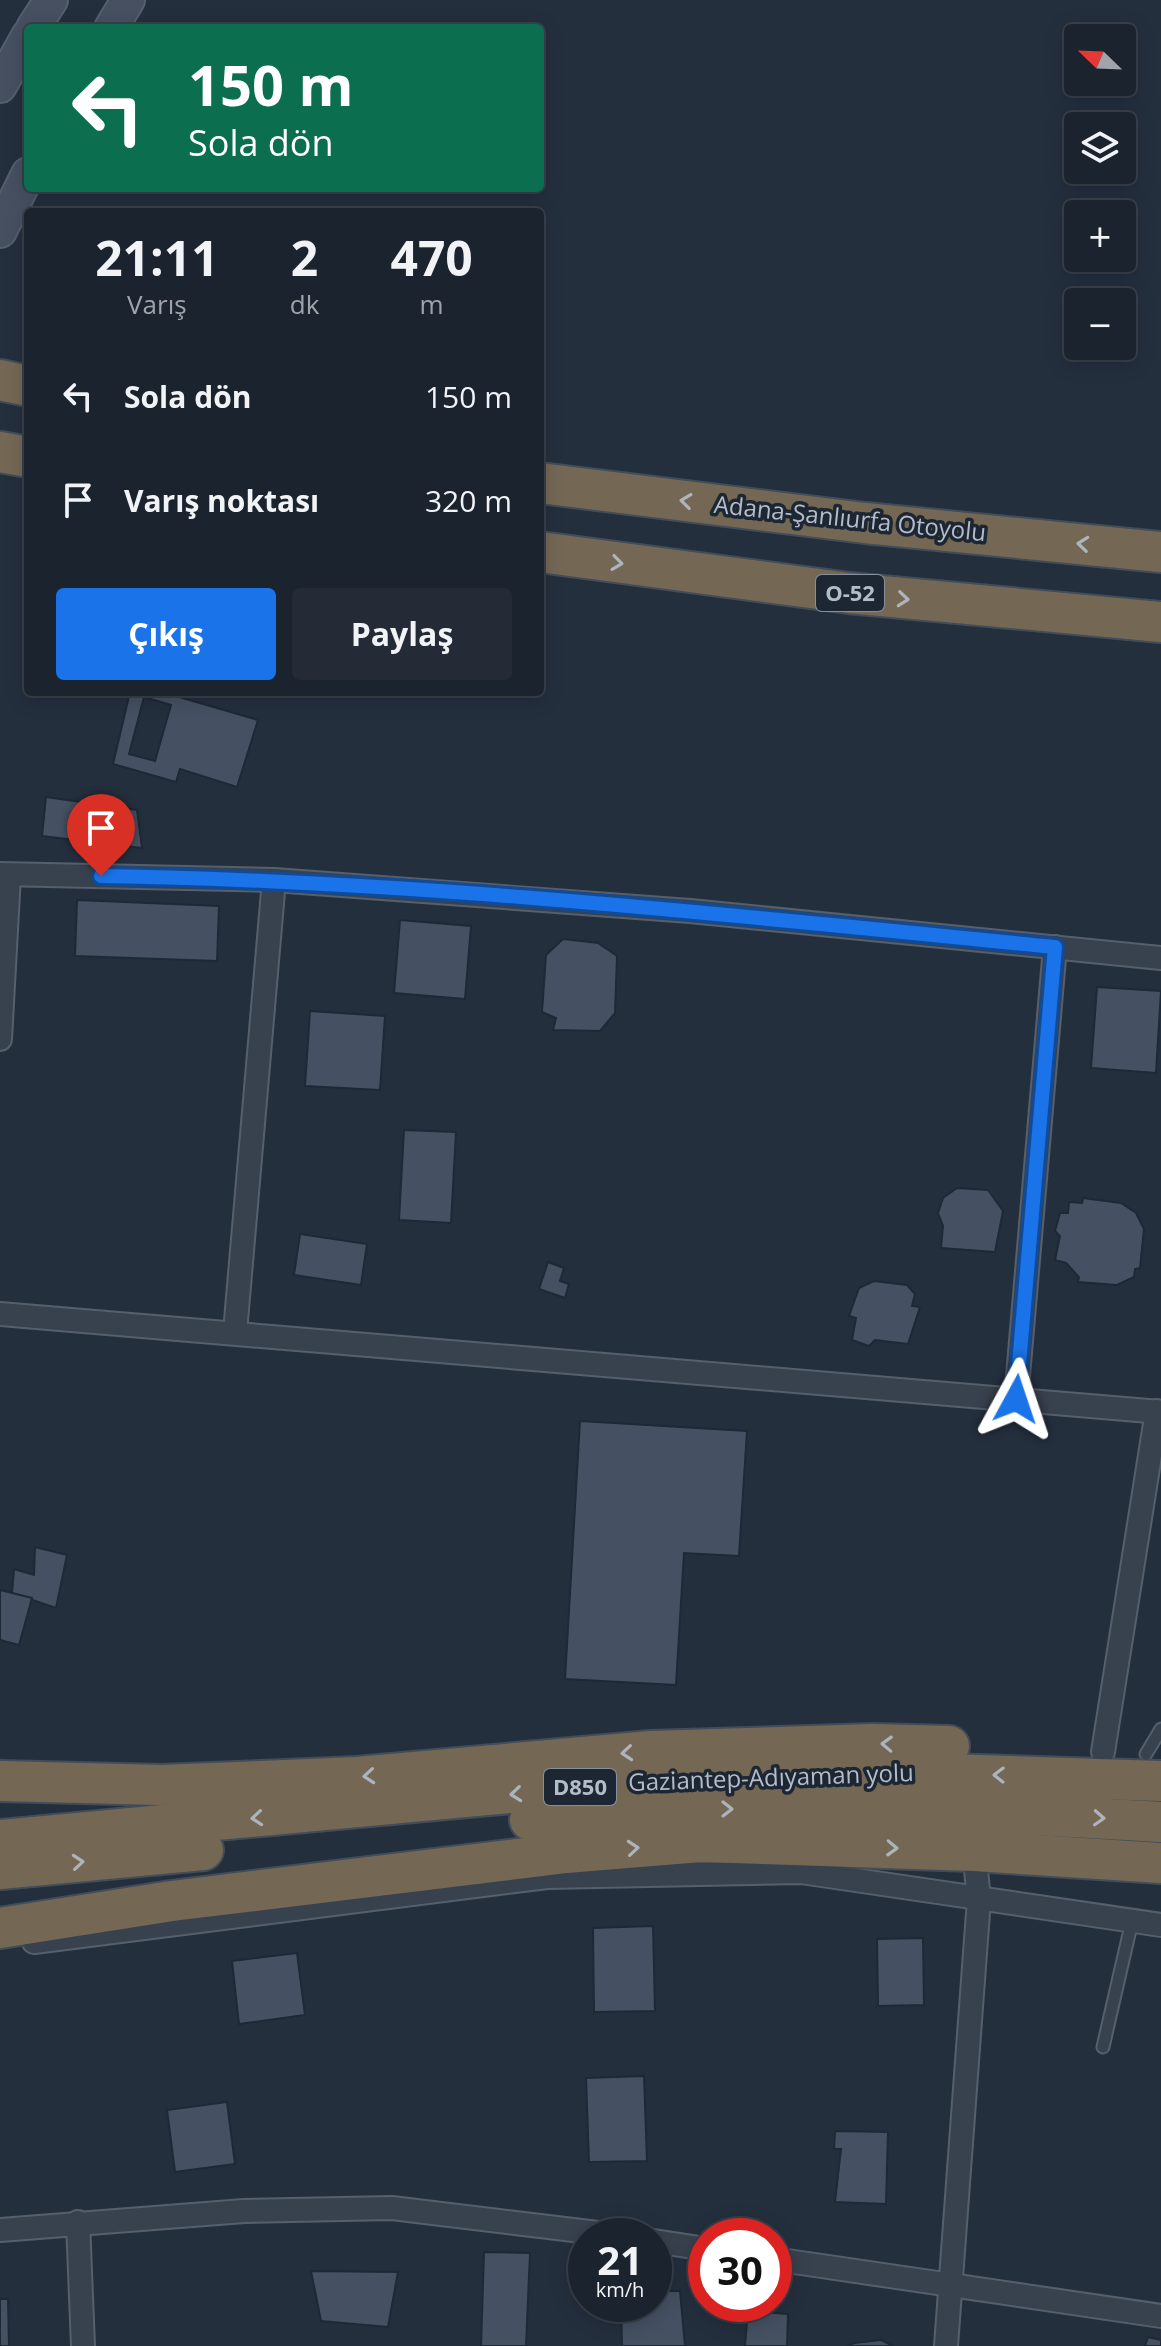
<!DOCTYPE html>
<html lang="tr">
<meta charset="utf-8">
<style>
:root{--surface:#1b232e;--page:#242b36;--text:#f1f3f6;--muted:#a0a4aa;--line:#39404a;--accent:#1a73e8}
body{margin:0;font-family:"Open Sans",sans-serif;background:var(--page);color:var(--text);height:100vh;display:flex;flex-direction:column;font-size:30px;white-space:nowrap}
*{box-sizing:border-box;margin:0}
p{font-size:26px;color:var(--muted)}
.icon{flex:none;width:44px;height:44px;fill:none;stroke:currentColor;stroke-width:2;stroke-linecap:round;stroke-linejoin:round}
.map{position:relative;flex:1;overflow:hidden}
.panel{position:absolute;left:24px;top:208px;width:520px;height:488px;display:flex;flex-direction:column;background:var(--surface);border-radius:8px;box-shadow:0 4px 20px #0003,0 0 0 2px var(--line)}
.panel>*{flex:none}
.hud{position:absolute;left:24px;top:24px;width:520px;height:168px;border-radius:8px;box-shadow:0 4px 20px #0003,0 0 0 2px var(--line);background:#0b6e4f;color:#fff;overflow:hidden}
.needle{width:52px;rotate:293deg}
.tools{position:absolute;left:1064px;top:24px;display:grid;gap:16px}
.tools a{display:grid;place-items:center;width:72px;height:72px;border-radius:8px;background:var(--surface);box-shadow:0 4px 20px #0003,0 0 0 2px var(--line);font-size:40px}
.speed{position:absolute;left:568px;top:2218px;display:flex;gap:16px;font-size:40px;font-weight:700;text-align:center}
.speed>*{display:grid;place-content:center;width:104px;height:104px;border-radius:50%;background:var(--surface);box-shadow:0 4px 20px #0003,0 0 0 2px var(--line);line-height:1}
.speed small{font-size:20px;font-weight:400}
.speed .limit{border:12px solid #d22;background:#fff;color:#111}
.pin{position:absolute;display:grid;place-items:center;width:68px;height:68px;color:#fff;margin:-82px -34px;border-radius:50% 50% 50% 0;rotate:-45deg;box-shadow:0 0 8px #0007}
.pin .icon{rotate:45deg}
.me{position:absolute;width:88px;margin:-44px;rotate:5deg;stroke-linejoin:round;filter:drop-shadow(0 0 6px #0008)}
.turn{display:flex;align-items:center;gap:28px;height:168px;padding:0 32px;font-size:36px}
.turn .icon{width:104px;height:104px;stroke-width:2.5}
.turn b{display:block;font-size:56px;line-height:68px}
.eta{display:flex;justify-content:space-evenly;align-items:center;height:136px;text-align:center}
.eta b{font-size:48px;font-weight:700;line-height:56px}
.action{display:flex;gap:16px;margin-top:auto;padding:16px 32px}
.action a{flex:1;height:92px;border-radius:8px;background:var(--accent);color:#fff;font-size:32px;font-weight:700;line-height:92px;text-align:center}
.action a+a{background:var(--page);color:var(--text)}
ul{padding:0;list-style:none}
li{display:flex;align-items:center;gap:24px;height:104px;padding:0 32px}
li div{flex:1}
li b{display:block;font-size:30px}
li em{font-style:normal}
.map>svg:first-child{display:block}
.building{fill:#455162;stroke:#1f2835;stroke-width:2;fill-rule:evenodd}
.lines{fill:none;stroke-linecap:round;stroke-linejoin:round}
.lane-casing{stroke:#565f6c;stroke-width:15}
.street-casing{stroke:#565f6c;stroke-width:26}
.secondary-casing{stroke:#565f6c;stroke-width:36}
.highway-casing{stroke:#434c59;stroke-width:44}
.lane{stroke:#38414e;stroke-width:11}
.street{stroke:#38414e;stroke-width:22}
.secondary{stroke:#465061;stroke-width:32}
.highway{stroke:#746855;stroke-width:40}
.oneway{stroke:#aeb4bd}
.route-casing{stroke:#114b97;stroke-width:20}
.route{stroke:#1a73e8;stroke-width:14}
.labels{text-anchor:middle;stroke-width:7;stroke-linejoin:round;paint-order:stroke}
.shield{fill:#1d2633;stroke:#878f9c;stroke-width:2}
.shield-label{font-size:22px;font-weight:bold;fill:#b4bcc9}
.street-label{font-size:24px;fill:#b4bcc9;stroke:#1d2633}
</style>
<div class="map">
<svg width="1161" height="2346" viewBox="0 0 1161 2346">
<rect width="100%" height="100%" fill="#242f3e"/>
<g class="building">
<path d="M130,692h32l96,28 -21,67 -57,-18 -4,13 -63,-18zM144,697l27,8 -16,56 -26,-7z"/>
<polygon points="46,797 137,810 142,848 42,836"/>
<polygon points="77,900 219,906 217,961 75,956"/>
<polygon points="400,920 471,926 465,999 394,993"/>
<polygon points="563,939 598,943 617,956 615,1013 600,1031 553,1030 556,1018 542,1012 546,955"/>
<polygon points="1097,987 1161,991 1156,1073 1091,1068"/>
<polygon points="310,1011 385,1016 380,1090 305,1086"/>
<polygon points="404,1130 456,1132 451,1223 399,1220"/>
<polygon points="957,1188 988,1190 1003,1211 995,1252 941,1248 943,1226 938,1213 943,1198"/>
<polygon points="1083,1198 1121,1203 1136,1213 1144,1229 1140,1268 1135,1269 1134,1277 1117,1285 1078,1282 1079,1277 1066,1263 1055,1260 1060,1236 1055,1231 1060,1213 1068,1213 1069,1202 1082,1203"/>
<polygon points="300,1234 367,1244 361,1285 294,1275"/>
<polygon points="548,1262 564,1268 560,1281 569,1284 565,1298 539,1289"/>
<polygon points="874,1281 907,1285 915,1294 912,1306 920,1307 908,1344 875,1340 869,1346 852,1340 856,1318 849,1316 859,1288"/>
<polygon points="580,1421 747,1431 739,1556 684,1553 676,1685 565,1679"/>
<polygon points="35,1547 67,1555 56,1608 12,1593 14,1569 34,1575"/>
<polygon points="0,1590 32,1598 19,1645 0,1640"/>
<polygon points="653,1926 655,2011 594,2012 593,1928"/>
<polygon points="923,1938 924,2005 878,2006 877,1939"/>
<polygon points="297,1953 305,2015 239,2024 232,1961"/>
<polygon points="644,2076 647,2161 589,2162 586,2078"/>
<polygon points="227,2102 235,2164 175,2172 167,2110"/>
<polygon points="835,2131 888,2132 886,2204 835,2202 841,2149 834,2149"/>
<polygon points="484,2252 530,2253 526,2346 481,2346"/>
<polygon points="311,2271 398,2272 388,2327 321,2321"/>
<polygon points="654,2291 680,2291 685,2346 622,2346 621,2304 654,2304"/>
<polygon points="0,2299 8,2299 9,2346 0,2346"/>
<polygon points="748,2311 788,2314 787,2346 745,2346"/>
<polygon points="1148,2337 1161,2340 1161,2346 1145,2346"/>
<polygon points="881,2340 893,2346 849,2346 854,2343"/>
</g>
<g class="lines">
<g class="lane-casing">
<g id="lane">
<polyline points="1146,1754 1161,1729"/>
<polyline points="1103,2047 1132,1921"/>
</g>
</g>
<g class="street-casing">
<g id="street">
<polyline points="0,874 274,880 690,911 1161,958"/>
<polyline points="0,1039 9,875"/>
<polyline points="0,1314 1161,1412"/>
<polyline points="235,1332 274,880"/>
<polyline points="1016,1399 1055,947"/>
<polyline points="1103,1752 1157,1411"/>
<polyline points="34,1942 547,1877 801,1872 1161,1925"/>
<polyline points="78,2222 83,2346"/>
<polyline points="0,2230 244,2211 392,2208 623,2236"/>
<polyline points="654,2241 706,2249"/>
<polyline points="774,2259 1161,2316"/>
<polyline points="946,2346 979,1899 974,1851"/>
</g>
</g>
<g class="secondary-casing">
<g id="secondary">
<polyline points="33,28 51,0"/>
<polyline points="111,28 128,0"/>
<polyline points="0,86 28,36"/>
<polyline points="0,231 28,174"/>
</g>
</g>
<g class="highway-casing">
<g id="highway">
<polyline points="0,380 28,386"/>
<polyline points="0,452 28,457"/>
<polyline points="540,483 865,523 1161,552"/>
<polyline points="540,552 849,593 1161,622"/>
<polyline points="0,1781 162,1785 357,1777 651,1751 873,1744 949,1746"/>
<path d="M530,1820c210,-20 421,-10 631,2"/>
<polyline points="0,1840 619,1783 852,1771 1161,1781"/>
<polyline points="0,1869 203,1850"/>
<polyline points="0,1928 172,1901 566,1853 700,1842 974,1851 1161,1863"/>
</g>
</g>
<use href="#lane" class="lane"/>
<use href="#street" class="street"/>
<use href="#secondary" class="secondary"/>
<use href="#highway" class="highway"/>
</g>
<defs><path id="oneway-chevron" d="M-2-3.5L2.5 0L-2 3.5" fill="none" stroke-width="1.6" stroke-linecap="round" stroke-linejoin="round" transform="scale(2)"/></defs>
<g class="oneway">
<use href="#oneway-chevron" transform="translate(686 501) rotate(-173)"/>
<use href="#oneway-chevron" transform="translate(1083 544) rotate(-174)"/>
<use href="#oneway-chevron" transform="translate(617 563) rotate(8)"/>
<use href="#oneway-chevron" transform="translate(903 599) rotate(6)"/>
<use href="#oneway-chevron" transform="translate(887 1744) rotate(-178)"/>
<use href="#oneway-chevron" transform="translate(627 1753) rotate(175)"/>
<use href="#oneway-chevron" transform="translate(999 1775) rotate(-179)"/>
<use href="#oneway-chevron" transform="translate(369 1776) rotate(175)"/>
<use href="#oneway-chevron" transform="translate(516 1794) rotate(174)"/>
<use href="#oneway-chevron" transform="translate(727 1809)"/>
<use href="#oneway-chevron" transform="translate(257 1818) rotate(175)"/>
<use href="#oneway-chevron" transform="translate(1099 1818) rotate(3)"/>
<use href="#oneway-chevron" transform="translate(633 1848) rotate(-5)"/>
<use href="#oneway-chevron" transform="translate(892 1848) rotate(2)"/>
<use href="#oneway-chevron" transform="translate(78 1862) rotate(-5)"/>
</g>
<g class="lines">
<g class="route-casing">
<path id="route" d="M101,876c319,5 637,40 954,71l-39,452"/>
</g>
<use href="#route" class="route"/>
</g>
<g class="labels">
<g class="shield">
<rect x="816" y="575" width="68" height="36" rx="6"/>
<rect x="544" y="1769" width="72" height="36" rx="6"/>
</g>
<g class="shield-label">
<text x="850" y="601">O-52</text>
<text x="580" y="1795">D850</text>
</g>
<g class="street-label">
<text transform="translate(850 519) rotate(6)" y="8">Adana-Şanlıurfa Otoyolu</text>
<text transform="translate(771 1778) rotate(-2)" y="8">Gaziantep-Adıyaman yolu</text>
</g>
</g>
</svg>
<div class="tools">
<a><svg class="needle" viewBox="-14 -14 28 28"><path d="M0-13l5 13h-10z" fill="#e53935"/><path d="M0 13l5-13h-10z" fill="#a0a4aa"/></svg></a>
<a><svg class="icon" aria-label="layers" viewBox="0 0 24 24"><path d="M12 4l9 5-9 5-9-5zM3 14l9 5 9-5"/></svg></a>
<a>+</a>
<a>−</a>
</div>
<div class="speed"><div>21<small>km/h</small></div><div class="limit">30</div></div>
<div class="pin" style="left:101px;top:876px;background:#d93025"><svg class="icon" aria-label="arrive" viewBox="0 0 24 24"><path d="M6 21V4h12l-3 4 3 4H6"/></svg></div>
<svg class="me" style="left:1016px;top:1399px" viewBox="-20 -20 40 40"><path d="M0-17L14 15 0 8-14 15z" fill="#1a73e8" stroke="#fff" stroke-width="4"/></svg>
<div class="hud">
<div class="turn"><svg class="icon" aria-label="left" viewBox="0 0 24 24"><path d="M17 20v-9H6M10 6l-5 5 5 5"/></svg><div><b>150 m</b>Sola dön</div></div>
</div>
<section class="panel">
<div class="eta">
<div><b>21:11</b><p>Varış</p></div>
<div><b>2</b><p>dk</p></div>
<div><b>470</b><p>m</p></div>
</div>
<ul>
<li><svg class="icon" aria-label="left" viewBox="0 0 24 24"><path d="M17 20v-9H6M10 6l-5 5 5 5"/></svg><div><b>Sola dön</b></div><em>150 m</em></li>
<li><svg class="icon" aria-label="arrive" viewBox="0 0 24 24"><path d="M6 21V4h12l-3 4 3 4H6"/></svg><div><b>Varış noktası</b></div><em>320 m</em></li>
</ul>
<div class="action"><a>Çıkış</a><a>Paylaş</a></div>
</section>
</div>
